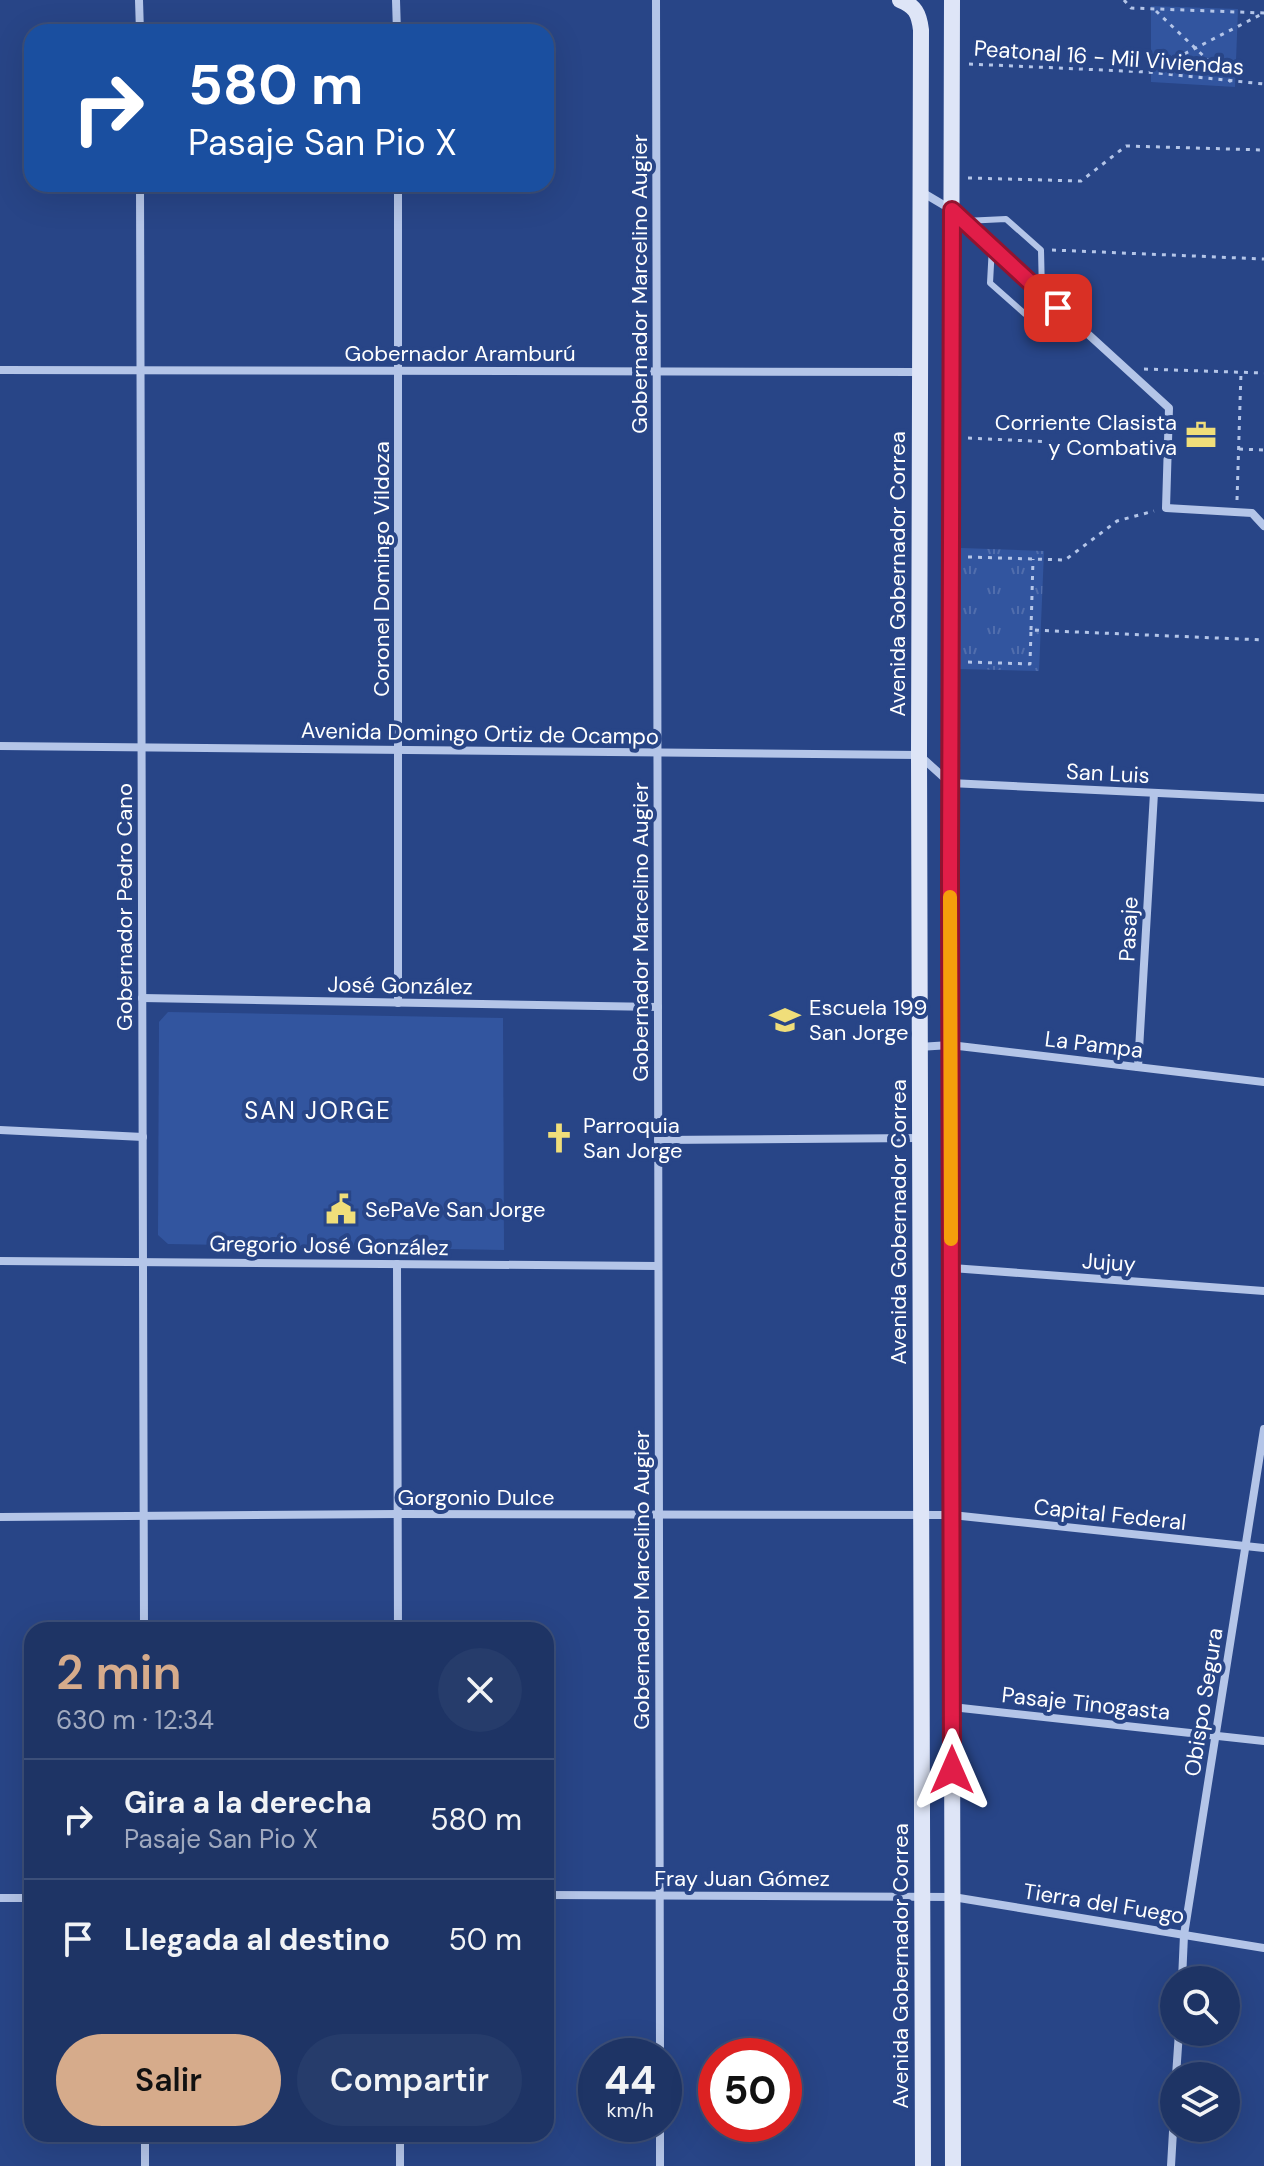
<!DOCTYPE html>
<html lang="es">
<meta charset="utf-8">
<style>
:root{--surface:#1e3465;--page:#263c6b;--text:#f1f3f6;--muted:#a1aabf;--line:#3c4f79;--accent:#d6ab8b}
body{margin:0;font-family:"DM Sans",sans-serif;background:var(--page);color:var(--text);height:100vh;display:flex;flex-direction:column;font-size:30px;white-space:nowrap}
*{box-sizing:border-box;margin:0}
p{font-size:26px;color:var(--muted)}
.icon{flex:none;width:44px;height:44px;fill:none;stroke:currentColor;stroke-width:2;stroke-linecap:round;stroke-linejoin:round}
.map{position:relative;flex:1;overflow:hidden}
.panel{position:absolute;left:24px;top:1622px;width:530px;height:520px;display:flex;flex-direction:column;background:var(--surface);border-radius:24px;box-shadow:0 8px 32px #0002,0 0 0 2px var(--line)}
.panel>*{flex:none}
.banner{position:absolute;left:24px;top:24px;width:530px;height:168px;border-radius:24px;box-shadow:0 8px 32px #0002,0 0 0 2px var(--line);background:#1a4fa0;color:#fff;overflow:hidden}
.tools{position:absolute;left:1160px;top:1966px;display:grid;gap:16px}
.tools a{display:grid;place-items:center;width:80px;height:80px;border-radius:50%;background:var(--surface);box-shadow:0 8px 32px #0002,0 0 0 2px var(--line);font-size:40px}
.speed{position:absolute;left:578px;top:2038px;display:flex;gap:16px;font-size:40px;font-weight:700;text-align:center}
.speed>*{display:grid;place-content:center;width:104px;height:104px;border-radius:50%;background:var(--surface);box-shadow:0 8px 32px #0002,0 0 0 2px var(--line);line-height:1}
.speed small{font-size:20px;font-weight:400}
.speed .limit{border:12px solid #d22;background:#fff;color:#111}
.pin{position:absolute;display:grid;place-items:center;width:68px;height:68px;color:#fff;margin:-34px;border-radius:16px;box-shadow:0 4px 12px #0006}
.me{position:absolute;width:88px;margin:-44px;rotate:0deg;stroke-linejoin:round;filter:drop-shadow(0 0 6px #0008)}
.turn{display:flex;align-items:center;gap:28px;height:168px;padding:0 32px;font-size:36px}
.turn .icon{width:104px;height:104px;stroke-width:2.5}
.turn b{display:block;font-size:56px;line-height:68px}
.round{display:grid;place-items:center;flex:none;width:84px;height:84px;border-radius:42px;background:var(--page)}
.headline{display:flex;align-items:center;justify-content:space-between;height:136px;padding:0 32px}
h1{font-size:48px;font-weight:600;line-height:60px;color:var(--accent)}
.action{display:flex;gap:16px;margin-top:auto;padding:16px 32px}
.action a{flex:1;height:92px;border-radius:48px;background:var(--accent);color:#111;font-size:32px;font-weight:600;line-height:92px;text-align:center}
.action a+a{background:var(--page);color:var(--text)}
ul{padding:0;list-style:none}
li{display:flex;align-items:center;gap:24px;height:120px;padding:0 32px;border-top:2px solid var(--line)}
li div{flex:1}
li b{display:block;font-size:30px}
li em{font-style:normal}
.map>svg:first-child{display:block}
.grass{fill:url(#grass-tufts)}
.green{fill:#32559f}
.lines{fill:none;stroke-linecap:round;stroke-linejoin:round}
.path{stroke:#b4c5e8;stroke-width:3;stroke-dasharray:4 6;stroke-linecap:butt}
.lane{stroke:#b4c5e8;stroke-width:6}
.street{stroke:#b4c5e8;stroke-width:8}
.secondary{stroke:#dee5f7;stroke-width:16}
.route-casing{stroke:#92132f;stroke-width:20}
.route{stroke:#e11d48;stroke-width:14}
.slow{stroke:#f59e0b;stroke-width:14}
.labels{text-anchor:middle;stroke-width:8;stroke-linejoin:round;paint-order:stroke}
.street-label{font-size:22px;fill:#fff;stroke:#284587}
.poi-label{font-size:22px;fill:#fff;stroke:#284587;text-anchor:start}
.neighbourhood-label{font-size:24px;letter-spacing:2px;fill:#fff;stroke:#284587}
</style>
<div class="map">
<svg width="1264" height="2166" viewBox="0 0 1264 2166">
<defs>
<pattern id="grass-tufts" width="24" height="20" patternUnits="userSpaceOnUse" patternTransform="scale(2)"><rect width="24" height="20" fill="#32559f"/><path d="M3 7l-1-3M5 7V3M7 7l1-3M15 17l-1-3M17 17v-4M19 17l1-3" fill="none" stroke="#516ead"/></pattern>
</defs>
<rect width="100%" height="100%" fill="#284587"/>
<polygon class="grass" points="961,548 1044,551 1039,671 960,669"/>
<g class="green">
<polygon points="1151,6 1238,9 1235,87 1151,82"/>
<polygon points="168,1012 503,1018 504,1250 168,1244 158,1235 159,1022"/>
</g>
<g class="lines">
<g class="path">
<polyline points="1124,0 1131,8 1264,13"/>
<polyline points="1156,11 1231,82"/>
<polyline points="969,64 1147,72 1264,84"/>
<polyline points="1149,72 1260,15"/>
<polyline points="968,178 1081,181 1126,146 1264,150"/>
<polyline points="1052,250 1264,259"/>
<polyline points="1144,369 1264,373"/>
<polyline points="968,438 1156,447"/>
<polyline points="1239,449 1264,450"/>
<polyline points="1237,500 1241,372"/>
<polyline points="968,557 1065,560 1117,521 1154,511"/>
<polyline points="1031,630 1033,559"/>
<polyline points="968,662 1030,664 1031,630 1264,640"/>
</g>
<g class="lane">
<polyline points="964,221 1006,219 1041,250 1042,293"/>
<polyline points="992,246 990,283 1025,314 1058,308"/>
</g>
<g class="street">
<polyline points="139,0 140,32"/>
<polyline points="396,0 397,32"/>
<polyline points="656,0 660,2056"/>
<polyline points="140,184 144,1630"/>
<polyline points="398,184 398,1003"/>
<polyline points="920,191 952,210 1169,408 1166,508 1252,513 1264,526"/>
<polyline points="0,370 920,372"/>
<polyline points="0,746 919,755 950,783 1264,798"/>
<polyline points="142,998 658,1007"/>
<polyline points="919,1047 950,1045 1264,1082"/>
<polyline points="1138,1067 1154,793"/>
<polyline points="0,1130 143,1137"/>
<polyline points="658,1140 920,1138"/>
<polyline points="0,1261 658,1266"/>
<polyline points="397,1264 398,1630"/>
<polyline points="952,1268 1264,1291"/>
<polyline points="0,1517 398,1514 952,1515 1264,1548"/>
<polyline points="952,1707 1264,1741"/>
<polyline points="546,1895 953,1897 1264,1948"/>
<polyline points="0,1898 32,1898"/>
<polyline points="1182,1980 1184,1935 1264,1429"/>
<polyline points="1176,2076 1179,2032"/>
<polyline points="660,2124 660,2166"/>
<polyline points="145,2134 145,2166"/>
<polyline points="400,2134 400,2166"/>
<polyline points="1171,2166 1174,2114"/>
</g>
<g class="secondary">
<path d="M900,0c15,6 19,13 21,30l-2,725 4,1411"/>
<polyline points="952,0 950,783 953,2166"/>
</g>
</g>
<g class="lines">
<g class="route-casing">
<polyline id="route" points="952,1770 950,871 952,210 1058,308"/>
</g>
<use href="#route" class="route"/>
<polyline class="slow" points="950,897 951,1239"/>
</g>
<defs>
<g id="office-bare" transform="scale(2.4)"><path d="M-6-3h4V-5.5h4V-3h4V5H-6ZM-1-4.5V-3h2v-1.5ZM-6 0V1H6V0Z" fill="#f0de7a" stroke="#284587" stroke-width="2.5" paint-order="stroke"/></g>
<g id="school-bare" transform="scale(2.4)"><path d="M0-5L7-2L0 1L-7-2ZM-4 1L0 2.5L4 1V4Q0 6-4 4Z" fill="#f0de7a" stroke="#284587" stroke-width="2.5" paint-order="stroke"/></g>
<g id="church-bare" transform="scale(2.4)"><path d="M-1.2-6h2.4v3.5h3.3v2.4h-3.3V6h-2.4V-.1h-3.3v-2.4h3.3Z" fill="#f0de7a" stroke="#284587" stroke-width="2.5" paint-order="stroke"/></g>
<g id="civic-bare" transform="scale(2.4)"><path d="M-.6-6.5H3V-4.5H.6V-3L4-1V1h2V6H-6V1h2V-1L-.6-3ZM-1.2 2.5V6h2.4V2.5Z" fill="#f0de7a" stroke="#284587" stroke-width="2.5" paint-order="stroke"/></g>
</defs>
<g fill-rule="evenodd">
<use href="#office-bare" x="1201" y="435"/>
<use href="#school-bare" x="785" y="1020"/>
<use href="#church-bare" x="559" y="1138"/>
<use href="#civic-bare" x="341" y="1209"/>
</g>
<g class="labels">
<g class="street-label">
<text transform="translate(1109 57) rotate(4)" y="8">Peatonal 16 - Mil Viviendas</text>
<text transform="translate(639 284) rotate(-90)" y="8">Gobernador Marcelino Augier</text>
<text x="460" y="361">Gobernador Aramburú</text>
<text transform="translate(381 569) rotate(-90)" y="8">Coronel Domingo Vildoza</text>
<text transform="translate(897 574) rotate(-90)" y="8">Avenida Gobernador Correa</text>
<text transform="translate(480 733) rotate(1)" y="8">Avenida Domingo Ortiz de Ocampo</text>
<text transform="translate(1108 773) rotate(3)" y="8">San Luis</text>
<text transform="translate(124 907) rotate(-90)" y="8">Gobernador Pedro Cano</text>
<text transform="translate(1128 929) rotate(-87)" y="8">Pasaje</text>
<text transform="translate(640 932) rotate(-90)" y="8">Gobernador Marcelino Augier</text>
<text transform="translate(400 985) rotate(1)" y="8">José González</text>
<text transform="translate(1094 1044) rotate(7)" y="8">La Pampa</text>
<text transform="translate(898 1222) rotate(-90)" y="8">Avenida Gobernador Correa</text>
<text transform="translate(329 1245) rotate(1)" y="8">Gregorio José González</text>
<text transform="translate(1109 1262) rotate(4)" y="8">Jujuy</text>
<text x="476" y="1505">Gorgonio Dulce</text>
<text transform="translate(1110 1514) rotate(6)" y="8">Capital Federal</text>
<text transform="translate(641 1580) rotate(-90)" y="8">Gobernador Marcelino Augier</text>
<text transform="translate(1203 1702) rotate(-81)" y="8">Obispo Segura</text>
<text transform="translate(1086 1703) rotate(6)" y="8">Pasaje Tinogasta</text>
<text x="742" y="1886">Fray Juan Gómez</text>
<text transform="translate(1104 1903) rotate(9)" y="8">Tierra del Fuego</text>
<text transform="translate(900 1966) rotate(-90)" y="8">Avenida Gobernador Correa</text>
</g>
<g class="poi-label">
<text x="1177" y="430" text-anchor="end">Corriente Clasista<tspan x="1177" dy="25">y Combativa</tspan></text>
<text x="809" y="1015">Escuela 199<tspan x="809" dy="25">San Jorge</tspan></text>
<text x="583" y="1133">Parroquia<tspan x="583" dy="25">San Jorge</tspan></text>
<text x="365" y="1217">SePaVe San Jorge</text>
</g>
<g class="neighbourhood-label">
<text x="318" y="1119">SAN JORGE</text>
</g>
</g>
</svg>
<div class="tools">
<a><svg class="icon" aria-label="search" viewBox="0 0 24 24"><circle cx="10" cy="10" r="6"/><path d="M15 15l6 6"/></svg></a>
<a><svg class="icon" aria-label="layers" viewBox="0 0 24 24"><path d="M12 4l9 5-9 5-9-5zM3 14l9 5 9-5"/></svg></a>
</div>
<div class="speed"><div>44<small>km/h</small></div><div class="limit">50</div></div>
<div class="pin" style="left:1058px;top:308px;background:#d93025"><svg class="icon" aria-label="arrive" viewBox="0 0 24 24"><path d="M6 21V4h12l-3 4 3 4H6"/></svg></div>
<svg class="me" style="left:952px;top:1770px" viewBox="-20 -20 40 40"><path d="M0-17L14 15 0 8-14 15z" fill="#e11d48" stroke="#fff" stroke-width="4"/></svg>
<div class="banner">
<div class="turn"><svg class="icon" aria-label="right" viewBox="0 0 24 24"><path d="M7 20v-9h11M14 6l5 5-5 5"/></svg><div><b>580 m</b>Pasaje San Pio X</div></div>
</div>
<section class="panel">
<div class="headline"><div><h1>2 min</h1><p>630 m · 12:34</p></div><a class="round"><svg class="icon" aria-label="close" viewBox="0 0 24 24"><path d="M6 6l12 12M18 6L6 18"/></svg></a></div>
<ul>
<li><svg class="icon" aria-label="right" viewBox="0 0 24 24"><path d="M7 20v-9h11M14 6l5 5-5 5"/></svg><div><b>Gira a la derecha</b><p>Pasaje San Pio X</p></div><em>580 m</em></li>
<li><svg class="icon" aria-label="arrive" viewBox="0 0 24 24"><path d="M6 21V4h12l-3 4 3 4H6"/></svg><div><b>Llegada al destino</b></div><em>50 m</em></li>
</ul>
<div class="action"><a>Salir</a><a>Compartir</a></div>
</section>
</div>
